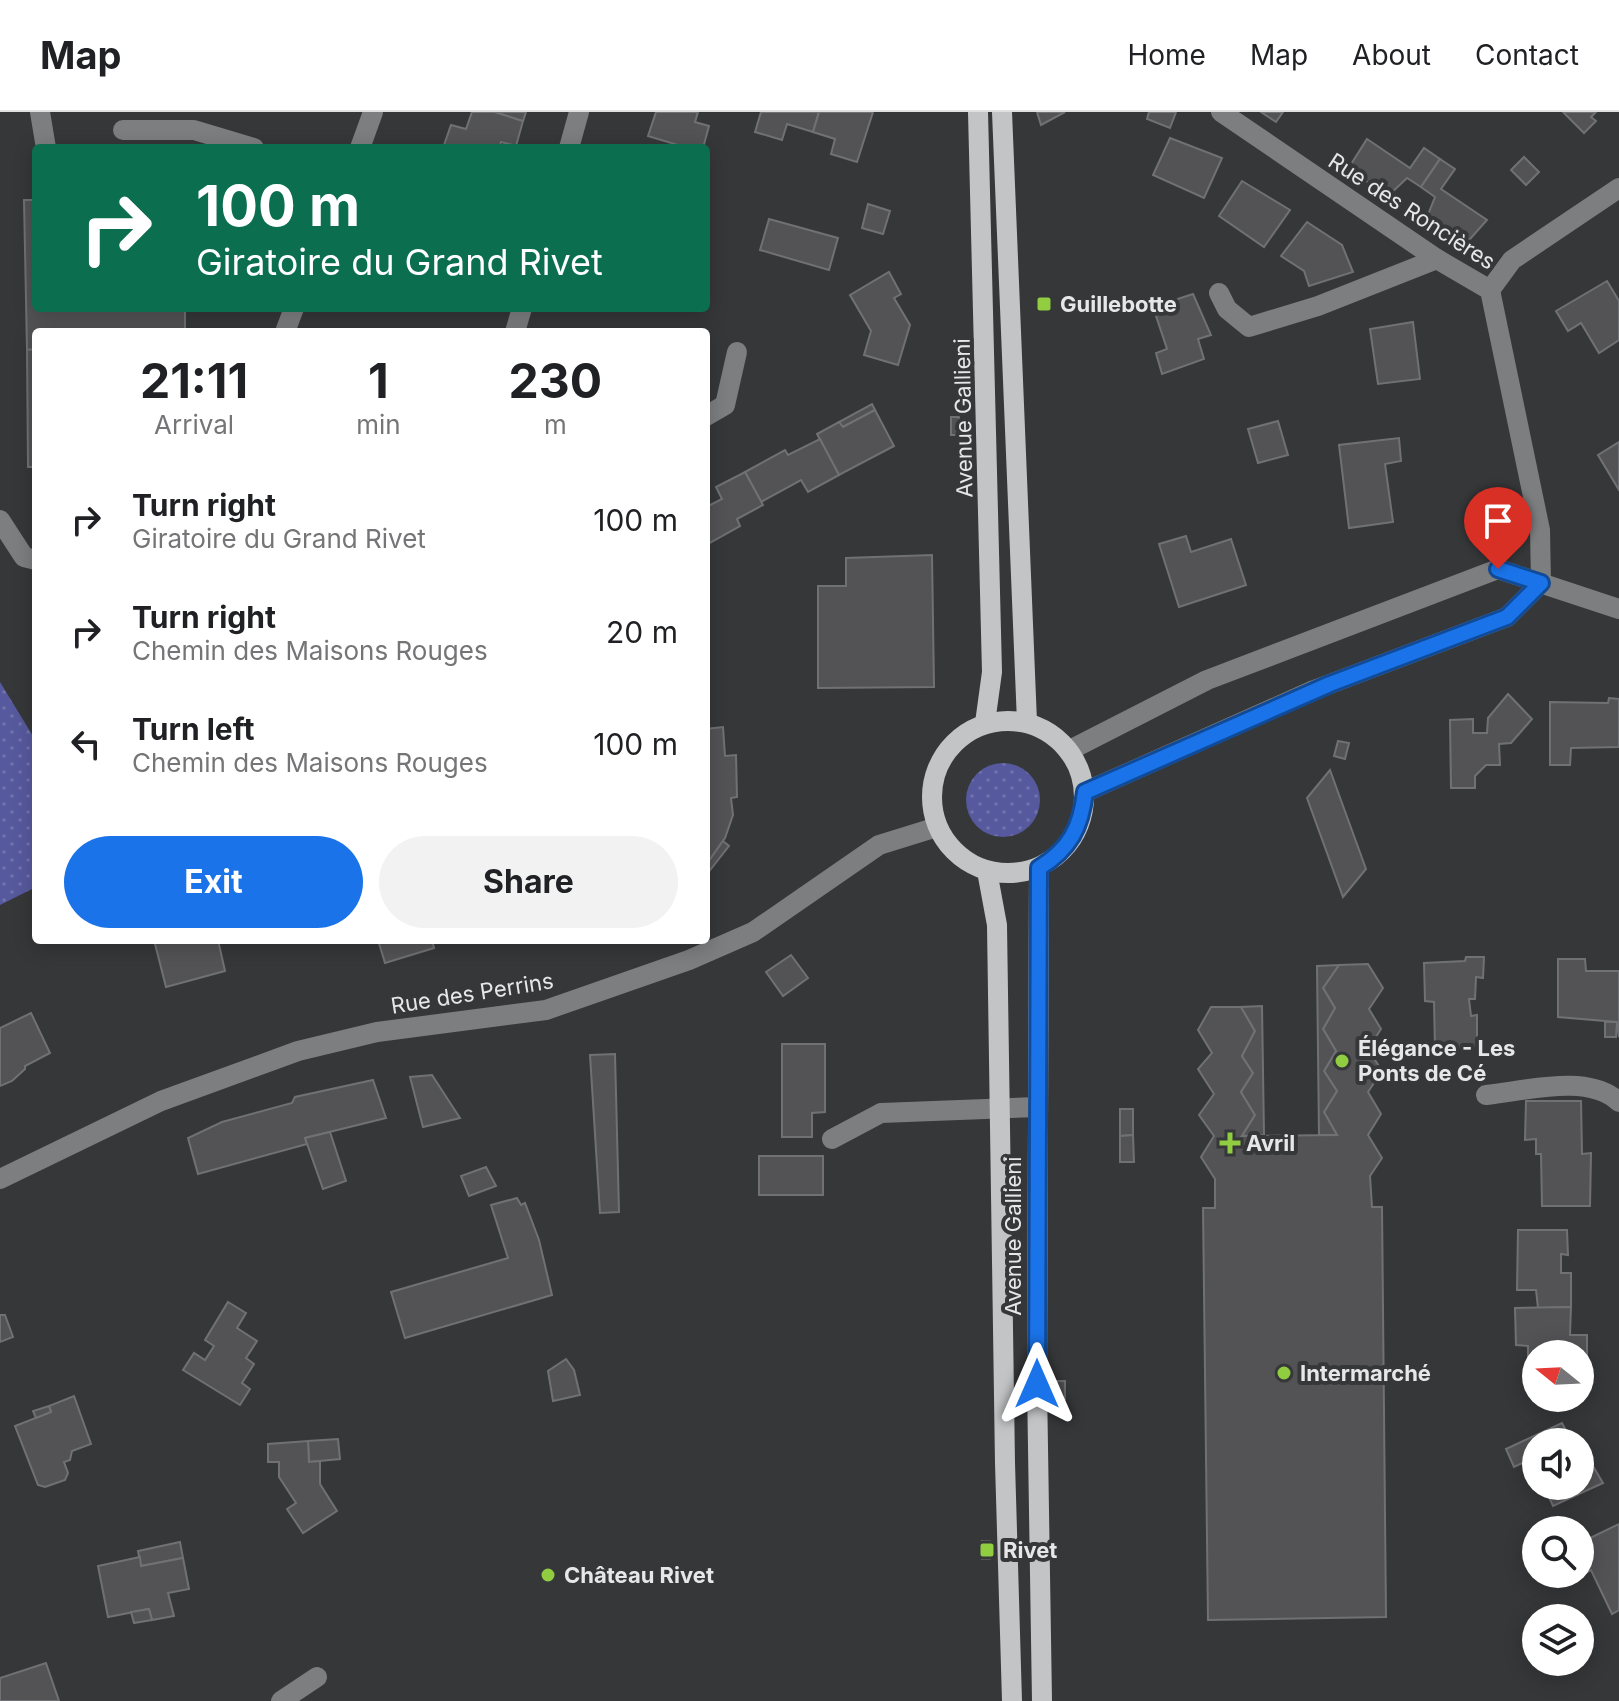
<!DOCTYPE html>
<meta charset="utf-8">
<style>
:root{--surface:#fff;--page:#f2f2f2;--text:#202124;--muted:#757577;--line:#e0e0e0;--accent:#1a73e8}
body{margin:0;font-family:Inter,sans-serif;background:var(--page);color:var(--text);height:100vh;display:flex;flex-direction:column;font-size:30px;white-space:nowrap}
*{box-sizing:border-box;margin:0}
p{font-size:26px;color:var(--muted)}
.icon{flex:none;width:44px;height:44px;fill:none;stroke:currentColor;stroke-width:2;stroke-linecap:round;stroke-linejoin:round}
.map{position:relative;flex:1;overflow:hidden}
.drawer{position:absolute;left:32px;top:216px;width:678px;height:616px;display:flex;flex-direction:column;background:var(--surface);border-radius:8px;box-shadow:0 4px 20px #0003}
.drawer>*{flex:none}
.hud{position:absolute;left:32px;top:32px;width:678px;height:168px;border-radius:8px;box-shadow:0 4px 20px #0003;background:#0b6e4f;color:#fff;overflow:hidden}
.needle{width:52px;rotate:288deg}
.fabs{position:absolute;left:1522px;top:1228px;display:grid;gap:16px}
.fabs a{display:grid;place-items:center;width:72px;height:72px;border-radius:50%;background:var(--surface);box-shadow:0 4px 20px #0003;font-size:40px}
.pin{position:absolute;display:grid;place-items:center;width:68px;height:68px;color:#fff;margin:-82px -34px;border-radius:50% 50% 50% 0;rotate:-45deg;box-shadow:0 0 8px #0007}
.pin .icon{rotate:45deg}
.me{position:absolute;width:88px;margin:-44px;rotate:0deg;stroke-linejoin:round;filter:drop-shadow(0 0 6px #0008)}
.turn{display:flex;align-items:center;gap:28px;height:168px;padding:0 32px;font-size:36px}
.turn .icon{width:104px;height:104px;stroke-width:2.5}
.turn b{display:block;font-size:56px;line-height:68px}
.eta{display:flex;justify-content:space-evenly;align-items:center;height:136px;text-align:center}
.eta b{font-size:48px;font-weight:700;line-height:56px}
.action{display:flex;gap:16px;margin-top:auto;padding:16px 32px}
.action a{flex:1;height:92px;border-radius:48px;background:var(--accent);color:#fff;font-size:32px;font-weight:700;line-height:92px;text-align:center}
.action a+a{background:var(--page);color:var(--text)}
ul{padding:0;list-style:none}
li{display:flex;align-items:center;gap:24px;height:112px;padding:0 32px}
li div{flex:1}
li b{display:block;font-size:30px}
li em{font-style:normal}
header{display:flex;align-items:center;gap:48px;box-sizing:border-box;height:112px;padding:0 40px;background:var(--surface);border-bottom:2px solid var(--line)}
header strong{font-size:38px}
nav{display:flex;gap:44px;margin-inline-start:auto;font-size:28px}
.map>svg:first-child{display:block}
.grass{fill:url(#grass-dots)}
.building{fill:#535356;stroke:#707174;stroke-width:2}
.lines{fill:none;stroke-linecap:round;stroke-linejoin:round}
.minor{stroke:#7d7e7f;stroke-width:20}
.major{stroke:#c3c4c6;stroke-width:20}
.route-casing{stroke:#114b97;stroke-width:20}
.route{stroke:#1a73e8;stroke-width:14}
.poi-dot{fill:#90cd41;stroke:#363739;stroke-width:3}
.labels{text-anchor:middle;stroke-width:8;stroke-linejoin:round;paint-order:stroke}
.street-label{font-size:22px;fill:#e7e7e9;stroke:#363739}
.poi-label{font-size:22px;font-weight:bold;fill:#e7e7e9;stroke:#363739;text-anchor:start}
</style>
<header>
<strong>Map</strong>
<nav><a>Home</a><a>Map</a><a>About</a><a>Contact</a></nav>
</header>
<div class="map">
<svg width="1619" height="1589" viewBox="0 0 1619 1589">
<defs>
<pattern id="grass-dots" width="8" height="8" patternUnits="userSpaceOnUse" patternTransform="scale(2)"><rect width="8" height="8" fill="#57599e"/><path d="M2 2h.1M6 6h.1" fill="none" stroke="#6f71ac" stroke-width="1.8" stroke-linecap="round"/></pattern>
</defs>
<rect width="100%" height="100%" fill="#363739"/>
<g class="grass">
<polygon points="0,570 36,629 36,775 0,793"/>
<circle cx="1003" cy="688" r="37"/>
</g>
<g class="building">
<polygon points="472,0 495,0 523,9 516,34 501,30 499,36 443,36 451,13 466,17"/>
<polygon points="495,0 526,0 523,9"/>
<polygon points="656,0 698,0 695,10 709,14 703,36 688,36 648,24"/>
<polygon points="761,0 819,0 813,20 787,12 782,28 755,20"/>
<polygon points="819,0 873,0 857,50 831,42 835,27 813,20"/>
<polygon points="1037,0 1065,0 1041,13"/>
<polygon points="1149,0 1176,0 1170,16 1147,7"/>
<polygon points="1261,0 1283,0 1276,10"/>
<polygon points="1563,0 1596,0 1591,5 1596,9 1584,21"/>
<polygon points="1170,26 1222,46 1204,86 1153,63"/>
<polygon points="1367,27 1410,56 1424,36 1440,47 1421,75 1407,66 1388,84 1348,57"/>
<polygon points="1524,45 1539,60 1526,73 1511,58"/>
<polygon points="1440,47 1455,57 1441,77 1487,108 1463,135 1425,110 1435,85 1421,75"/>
<polygon points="1242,69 1290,98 1264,135 1219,104"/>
<polygon points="24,88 36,88 36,196 185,196 185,220 36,220 36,237 27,238"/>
<polygon points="868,92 890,99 883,122 862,116"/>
<polygon points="769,107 838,126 829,158 760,138"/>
<polygon points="1307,110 1342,133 1353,160 1309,174 1304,159 1281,144"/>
<polygon points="889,160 901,182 894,186 910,213 898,253 864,243 871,219 850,183"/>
<polygon points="1607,169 1619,189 1619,228 1599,241 1581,211 1568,219 1556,199"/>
<polygon points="1193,182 1211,223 1198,227 1204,247 1162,262 1156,241 1167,237 1153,195"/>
<polygon points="1413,210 1420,267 1378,272 1370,217"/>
<polygon points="36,237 36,355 28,355 27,238"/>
<polygon points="872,292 875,298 843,315 839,310"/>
<polygon points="875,298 894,334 839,363 817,322 839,310 843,315"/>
<rect x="951" y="305" width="8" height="18"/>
<polygon points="1278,309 1288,343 1258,351 1248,317"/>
<polygon points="1399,326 1401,349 1385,352 1393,410 1349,416 1339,333"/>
<polygon points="820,327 839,363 808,380 801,368 761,390 745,360 785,338 788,343"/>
<polygon points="1619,330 1619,378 1598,343"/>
<polygon points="745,360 763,393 737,407 740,414 706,433 706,395 722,387 716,375"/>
<polygon points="1186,424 1191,440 1231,427 1246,473 1179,495 1159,432"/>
<polygon points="932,443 934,575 818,576 818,474 846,474 846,446"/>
<polygon points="1508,582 1532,607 1511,631 1499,632 1500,653 1486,653 1475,664 1475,676 1451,676 1450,608 1473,607 1473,621 1487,621 1488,606"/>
<polygon points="1609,586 1619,587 1619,635 1571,636 1570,653 1550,653 1550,590 1608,591"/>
<polygon points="723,615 725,644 736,643 737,685 731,686 733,703 725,726 706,753 706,617"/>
<polygon points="1338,629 1349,631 1345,647 1334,644"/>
<polygon points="1330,658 1366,757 1343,785 1307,686"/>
<polygon points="723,729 729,734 707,762 706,753"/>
<polygon points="154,828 218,828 225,859 166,875"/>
<polygon points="378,828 432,828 434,836 385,851"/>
<polygon points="791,843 808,866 783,884 766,860"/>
<polygon points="1466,845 1484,845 1483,866 1476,865 1475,887 1469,887 1471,904 1477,903 1477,934 1435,936 1434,890 1425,889 1424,851 1465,849"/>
<polygon points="1558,847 1585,847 1586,859 1619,859 1619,925 1617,910 1558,905"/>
<polygon points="1368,852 1383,876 1369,897 1381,917 1368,937 1382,959 1368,980 1381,1002 1368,1023 1382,1046 1370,1064 1372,1095 1382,1095 1386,1505 1208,1508 1203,1096 1215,1096 1215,1067 1201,1045 1214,1024 1199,1003 1214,982 1198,957 1212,941 1198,918 1211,895 1241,895 1255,919 1242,944 1253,961 1241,980 1255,1003 1242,1024 1337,1023 1324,1000 1337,979 1324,959 1336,939 1323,917 1335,896 1323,876 1339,853"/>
<polygon points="1339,853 1323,876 1335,896 1323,917 1336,939 1324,959 1337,979 1324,1000 1337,1023 1319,1023 1317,854"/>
<polygon points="1262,894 1264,1023 1242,1024 1255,1003 1241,980 1253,961 1242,944 1255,919 1241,895"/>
<polygon points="31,901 50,941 25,954 25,957 12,969 0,974 0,916"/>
<polygon points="1605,910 1617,910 1616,925 1605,925"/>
<polygon points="782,932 825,932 825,1000 812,1001 812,1025 782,1025"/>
<polygon points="615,942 619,1100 600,1101 590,943"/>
<polygon points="432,963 460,1006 423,1015 410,965"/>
<polygon points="373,968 386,1006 305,1026 307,1032 198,1062 188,1026 222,1010 292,991 295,985"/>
<polygon points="1526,989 1581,989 1582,1042 1591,1041 1590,1094 1542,1094 1541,1042 1536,1042 1536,1027 1525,1028"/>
<polygon points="1120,997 1133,997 1133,1023 1120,1024"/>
<polygon points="330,1020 346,1069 323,1077 305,1026"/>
<polygon points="1133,1023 1134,1050 1120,1050 1120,1024"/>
<rect x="759" y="1044" width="64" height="39"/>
<polygon points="486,1055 496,1074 469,1084 461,1064"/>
<polygon points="517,1086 521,1093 525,1091 539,1128 552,1183 405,1226 391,1180 508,1146 491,1093"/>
<polygon points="1518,1118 1567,1118 1568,1143 1561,1142 1561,1161 1571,1161 1571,1195 1538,1196 1536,1178 1517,1178"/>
<polygon points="228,1190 246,1201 237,1216 257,1229 246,1246 254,1252 242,1271 250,1277 240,1293 183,1258 194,1241 205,1248 214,1234 205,1228"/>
<polygon points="1571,1195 1570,1223 1587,1223 1587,1254 1580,1254 1580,1242 1536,1242 1536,1263 1528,1262 1528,1234 1516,1233 1515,1196"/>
<polygon points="0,1203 5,1203 13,1225 0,1230"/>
<polygon points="566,1247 574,1258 580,1283 553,1289 548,1259"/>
<rect x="1057" y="1269" width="8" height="18"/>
<polygon points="74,1284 91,1332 72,1339 70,1348 64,1350 68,1361 65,1368 45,1375 38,1373 15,1314 51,1300 49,1294"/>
<polygon points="49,1294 51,1300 36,1306 33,1299"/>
<polygon points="1562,1311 1571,1328 1577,1326 1579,1330 1536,1330 1536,1357 1531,1347 1514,1355 1506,1337"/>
<polygon points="338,1327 340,1347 309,1350 308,1329"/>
<polygon points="308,1329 309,1350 320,1349 320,1372 337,1399 303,1421 287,1397 296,1391 279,1365 279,1350 268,1350 268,1332"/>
<polygon points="1580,1332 1603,1371 1553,1394 1544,1374 1580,1374"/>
<polygon points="1619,1412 1619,1498 1612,1502 1591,1458 1576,1466 1574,1462 1580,1462 1580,1431"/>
<rect x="982" y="1429" width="8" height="18"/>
<polygon points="180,1430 183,1446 141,1454 138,1439"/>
<polygon points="140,1445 141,1454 183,1446 189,1477 168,1481 174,1504 152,1508 149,1497 108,1505 98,1454"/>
<polygon points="149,1497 152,1508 134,1511 131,1500"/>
<polygon points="46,1551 59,1589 0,1589 0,1566"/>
</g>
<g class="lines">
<g class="minor">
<polyline points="40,0 46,36"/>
<polyline points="1221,0 1437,147 1490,178 1540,418 1541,471"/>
<polyline points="123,18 194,18 254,36"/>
<polyline points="360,36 373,0"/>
<polyline points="569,36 579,0"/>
<polyline points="1490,178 1512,148 1619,76"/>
<polyline points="1219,181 1227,197 1249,215 1318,194 1437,147"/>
<polyline points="285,220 294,196"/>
<polyline points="515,220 522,196"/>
<polyline points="706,304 725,293 737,240"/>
<polyline points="0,408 24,445 36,448"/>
<polyline points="1068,639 1207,568 1498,457 1619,497"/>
<polyline points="1085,680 1314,578 1507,505 1541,471"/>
<path d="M1486,983c40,-4 102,-22 133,7"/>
<polyline points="832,1027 881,1001 1038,995"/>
<polyline points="0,1067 161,989 298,939 377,920 546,898 689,848 753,820 879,733 937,715"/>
<polyline points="281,1589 317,1565"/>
</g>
<g class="major">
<polyline points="978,0 992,560 985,611"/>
<polyline points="1002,0 1027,610"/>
<circle cx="1008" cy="685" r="76"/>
<polyline points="1039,756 1037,1272 1042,1589"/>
<polyline points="987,759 997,813 1005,1351 1012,1589"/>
</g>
</g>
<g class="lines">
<g class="route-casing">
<path id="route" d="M1037,1272l2,-516c31,-19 42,-41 46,-76l245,-108 177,-67 34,-34 -43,-14"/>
</g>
<use href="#route" class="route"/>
</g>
<g class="poi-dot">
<rect x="1036" y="184" width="16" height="16" rx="4"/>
<circle cx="1342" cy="949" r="8"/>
<path d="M1226 1019h8v8h8v8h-8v8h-8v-8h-8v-8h8z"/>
<circle cx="1284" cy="1261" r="8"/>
<rect x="979" y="1430" width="16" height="16" rx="4"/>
<circle cx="548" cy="1463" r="8"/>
</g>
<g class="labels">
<g class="street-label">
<text transform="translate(1412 99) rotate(33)" y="8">Rue des Roncières</text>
<text transform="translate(963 306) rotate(-91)" y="8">Avenue Gallieni</text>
<text transform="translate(472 881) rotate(-9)" y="8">Rue des Perrins</text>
<text transform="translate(1013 1124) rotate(-90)" y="8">Avenue Gallieni</text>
</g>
<g class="poi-label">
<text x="1060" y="200">Guillebotte</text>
<text x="1358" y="944">Élégance - Les<tspan x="1358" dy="25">Ponts de Cé</tspan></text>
<text x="1246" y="1039">Avril</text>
<text x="1300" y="1269">Intermarché</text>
<text x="1003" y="1446">Rivet</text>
<text x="564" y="1471">Château Rivet</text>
</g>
</g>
</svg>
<div class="fabs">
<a><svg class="needle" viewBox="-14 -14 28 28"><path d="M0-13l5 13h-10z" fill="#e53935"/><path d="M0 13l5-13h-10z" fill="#757577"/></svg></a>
<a><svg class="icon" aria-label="sound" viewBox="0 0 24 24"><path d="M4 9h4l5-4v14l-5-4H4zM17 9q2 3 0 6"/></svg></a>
<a><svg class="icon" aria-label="search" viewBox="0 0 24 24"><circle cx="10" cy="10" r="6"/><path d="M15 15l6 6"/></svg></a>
<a><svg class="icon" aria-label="layers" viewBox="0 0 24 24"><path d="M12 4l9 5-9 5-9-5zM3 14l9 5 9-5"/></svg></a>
</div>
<div class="pin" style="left:1498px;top:457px;background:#d93025"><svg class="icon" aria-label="arrive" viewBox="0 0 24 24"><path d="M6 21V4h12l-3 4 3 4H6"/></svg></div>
<svg class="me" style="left:1037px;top:1272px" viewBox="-20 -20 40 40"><path d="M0-17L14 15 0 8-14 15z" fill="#1a73e8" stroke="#fff" stroke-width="4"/></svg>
<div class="hud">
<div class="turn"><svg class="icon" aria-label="right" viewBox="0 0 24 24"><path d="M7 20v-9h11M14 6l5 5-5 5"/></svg><div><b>100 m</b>Giratoire du Grand Rivet</div></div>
</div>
<section class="drawer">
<div class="eta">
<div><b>21:11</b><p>Arrival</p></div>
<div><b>1</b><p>min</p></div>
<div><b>230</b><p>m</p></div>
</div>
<ul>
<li><svg class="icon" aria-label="right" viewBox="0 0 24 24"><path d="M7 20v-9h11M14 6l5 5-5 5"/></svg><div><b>Turn right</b><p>Giratoire du Grand Rivet</p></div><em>100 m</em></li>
<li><svg class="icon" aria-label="right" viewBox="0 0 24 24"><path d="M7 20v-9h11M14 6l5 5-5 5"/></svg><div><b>Turn right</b><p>Chemin des Maisons Rouges</p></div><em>20 m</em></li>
<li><svg class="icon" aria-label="left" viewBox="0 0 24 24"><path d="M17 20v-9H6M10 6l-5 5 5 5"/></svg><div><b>Turn left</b><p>Chemin des Maisons Rouges</p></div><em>100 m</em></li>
</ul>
<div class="action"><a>Exit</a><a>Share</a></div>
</section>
</div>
